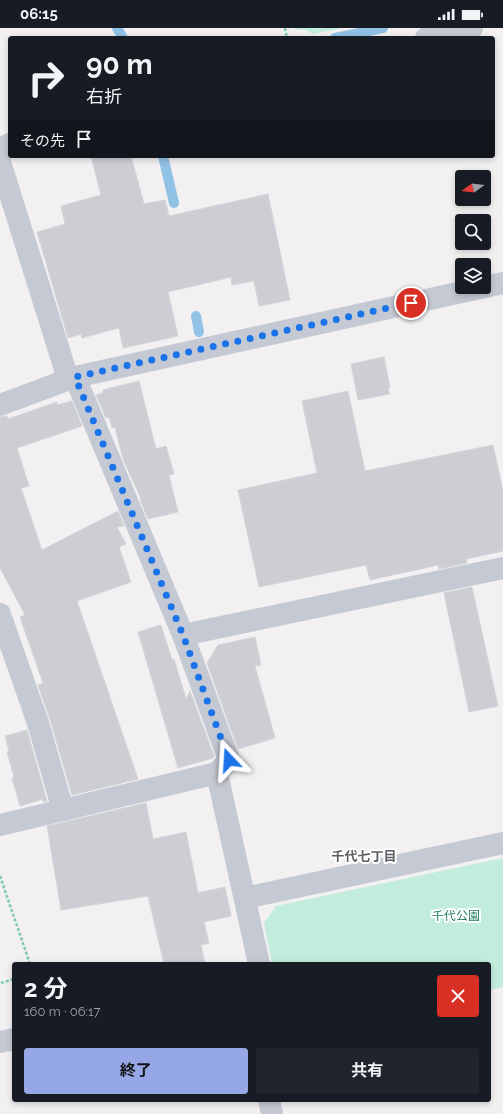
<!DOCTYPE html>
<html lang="ja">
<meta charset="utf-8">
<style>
:root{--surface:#171b24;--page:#20242c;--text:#f1f3f6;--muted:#9ea1a6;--accent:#96a7e8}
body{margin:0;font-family:Raleway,"Noto Sans JP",sans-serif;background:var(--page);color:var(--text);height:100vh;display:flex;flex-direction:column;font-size:15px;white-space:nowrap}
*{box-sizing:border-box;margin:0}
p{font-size:13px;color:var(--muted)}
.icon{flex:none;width:22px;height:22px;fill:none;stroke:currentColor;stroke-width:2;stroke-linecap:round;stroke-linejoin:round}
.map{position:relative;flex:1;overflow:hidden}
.sheet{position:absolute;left:12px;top:934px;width:479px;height:140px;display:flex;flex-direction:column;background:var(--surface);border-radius:4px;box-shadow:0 2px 6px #0003}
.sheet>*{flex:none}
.hud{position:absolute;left:8px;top:8px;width:487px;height:122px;border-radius:4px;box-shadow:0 2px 6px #0003;background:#171b24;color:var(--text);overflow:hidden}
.needle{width:26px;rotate:255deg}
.controls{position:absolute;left:455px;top:142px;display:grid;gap:8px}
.controls a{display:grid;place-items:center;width:36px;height:36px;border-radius:4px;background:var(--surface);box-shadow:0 2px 6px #0003;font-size:20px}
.pin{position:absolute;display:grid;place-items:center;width:34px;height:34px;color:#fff;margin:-17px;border:2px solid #fff;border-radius:50%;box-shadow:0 1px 4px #0007}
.me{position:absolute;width:44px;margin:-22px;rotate:340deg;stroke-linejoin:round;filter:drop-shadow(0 0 3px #0008)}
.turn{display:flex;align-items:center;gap:14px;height:84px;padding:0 12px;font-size:18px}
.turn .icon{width:52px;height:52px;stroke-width:2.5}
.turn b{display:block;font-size:28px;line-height:34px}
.then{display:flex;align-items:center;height:38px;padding:0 12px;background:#0003;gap:8px;font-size:15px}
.round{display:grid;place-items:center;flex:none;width:42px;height:42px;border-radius:4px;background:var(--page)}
.head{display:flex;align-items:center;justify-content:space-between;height:68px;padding:0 12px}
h1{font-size:24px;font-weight:700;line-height:30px}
.cta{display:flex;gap:8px;margin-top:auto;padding:8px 12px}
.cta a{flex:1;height:46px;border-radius:4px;background:var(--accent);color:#111;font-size:16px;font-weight:700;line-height:46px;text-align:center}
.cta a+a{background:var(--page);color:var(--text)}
.status{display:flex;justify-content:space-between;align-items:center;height:28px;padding:0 20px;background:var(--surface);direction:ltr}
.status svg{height:11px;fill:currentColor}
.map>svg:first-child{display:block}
.green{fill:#c2ecdc}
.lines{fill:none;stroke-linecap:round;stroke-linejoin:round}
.stream{stroke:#92c1e6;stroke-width:10}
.building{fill:#cdced4;stroke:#d4d5db}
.path{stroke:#7cc8b4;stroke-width:2.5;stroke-dasharray:3 2;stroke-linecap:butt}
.minor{stroke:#c5c9d4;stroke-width:22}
.route{stroke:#1a73e8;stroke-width:7;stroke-dasharray:0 12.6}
.labels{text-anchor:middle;stroke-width:4;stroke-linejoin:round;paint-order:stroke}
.park-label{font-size:12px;fill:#1e7960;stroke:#fff}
.neighbourhood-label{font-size:13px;font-weight:bold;fill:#5d5e64;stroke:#fff}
</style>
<div class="status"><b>06:15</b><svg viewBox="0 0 49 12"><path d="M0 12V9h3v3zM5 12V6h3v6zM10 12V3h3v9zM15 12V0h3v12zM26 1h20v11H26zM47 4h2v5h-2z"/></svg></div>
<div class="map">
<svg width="503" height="1086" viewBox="0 0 503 1086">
<rect width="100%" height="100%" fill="#f2f0f0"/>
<g class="green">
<polygon points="295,0 342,0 313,6 304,1 295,2"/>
<polygon points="503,830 503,959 489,962 489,936 272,936 264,895 276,878"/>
</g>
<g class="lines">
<g class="stream">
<polyline points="117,0 123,10"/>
<polyline points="335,10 383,0"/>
<polyline points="163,128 174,175"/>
<polyline points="196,288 199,304"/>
</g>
</g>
<g class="building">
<polygon points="91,128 131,128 144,176 165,172 169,188 268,166 290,272 259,278 254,253 232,257 231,249 168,264 178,308 123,320 119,300 82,310 81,306 68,310 37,204 65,196 61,178 101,167"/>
<polygon points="384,329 390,359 388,360 390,366 358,372 351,336"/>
<polygon points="139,353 156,421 166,418 174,446 169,447 178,484 148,491 140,472 141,471 123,431 115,399 112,400 109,389 106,390 96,367 103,365 103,362"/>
<polygon points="348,363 365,443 493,417 503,463 503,523 466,531 467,535 439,541 438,537 370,552 366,537 259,559 238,462 317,445 302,373"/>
<polygon points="72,373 82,398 17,420 29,458 21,460 42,522 118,483 124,498 117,499 126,516 119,519 131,554 77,573 138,751 72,767 51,695 38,657 43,655 20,589 25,587 0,540 0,389 7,388 8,391 57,374 57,377"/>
<polygon points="472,559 498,678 469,684 444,565"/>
<polygon points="161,597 172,632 174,631 186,671 190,663 214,728 213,730 178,740 138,604"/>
<polygon points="255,609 261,637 255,638 275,710 238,721 207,635 218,617"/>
<polygon points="27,702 47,773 43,774 43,771 20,778 12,750 14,749 7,724 9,723 5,708"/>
<polygon points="146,775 153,811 186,804 198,865 225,859 231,888 204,894 209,915 201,917 205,936 164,936 148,868 61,882 47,798"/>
</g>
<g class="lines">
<g class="path">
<polyline points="285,0 287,10"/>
<polyline points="0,848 30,936"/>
<polyline points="1,955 14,951"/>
</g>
<g class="minor">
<polyline points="426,10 472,0"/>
<polyline points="0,120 10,116"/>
<polyline points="0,134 68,351"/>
<polyline points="0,377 75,349 503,255"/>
<polyline points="0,586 38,695 63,782"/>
<polyline points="183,607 503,540"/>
<polyline points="217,745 259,936"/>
<polyline points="0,797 217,745 229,732 183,607 75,349"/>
<polyline points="245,870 503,815"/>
<polyline points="0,1014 14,1011"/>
<polyline points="269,1072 272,1086"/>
</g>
</g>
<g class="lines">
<polyline class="route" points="229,732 183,607 75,349 411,275"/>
</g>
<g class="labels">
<g class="park-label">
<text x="456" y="892">千代公園</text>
</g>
<g class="neighbourhood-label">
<text x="364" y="833">千代七丁目</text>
</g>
</g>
</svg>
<div class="controls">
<a><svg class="needle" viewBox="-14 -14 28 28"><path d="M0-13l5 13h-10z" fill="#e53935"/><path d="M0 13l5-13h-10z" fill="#9ea1a6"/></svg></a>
<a><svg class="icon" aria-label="search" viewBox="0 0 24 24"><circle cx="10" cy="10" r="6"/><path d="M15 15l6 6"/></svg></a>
<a><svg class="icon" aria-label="layers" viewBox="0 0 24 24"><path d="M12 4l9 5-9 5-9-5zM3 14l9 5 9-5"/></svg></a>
</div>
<div class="pin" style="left:411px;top:275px;background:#d93025"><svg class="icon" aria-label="arrive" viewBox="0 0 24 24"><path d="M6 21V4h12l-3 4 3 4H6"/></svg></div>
<svg class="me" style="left:229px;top:732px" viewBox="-20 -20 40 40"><path d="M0-17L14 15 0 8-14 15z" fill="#1a73e8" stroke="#fff" stroke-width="4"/></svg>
<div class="hud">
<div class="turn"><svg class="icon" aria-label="right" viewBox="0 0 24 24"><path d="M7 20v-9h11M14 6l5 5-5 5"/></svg><div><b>90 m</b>右折</div></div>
<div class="then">その先<svg class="icon" aria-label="arrive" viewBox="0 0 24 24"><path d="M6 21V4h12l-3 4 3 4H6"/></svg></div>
</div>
<section class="sheet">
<div class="head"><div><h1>2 分</h1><p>160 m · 06:17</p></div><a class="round" style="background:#d93025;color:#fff"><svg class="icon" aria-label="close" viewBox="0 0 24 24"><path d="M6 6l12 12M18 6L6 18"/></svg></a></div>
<div class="cta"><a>終了</a><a>共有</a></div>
</section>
</div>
